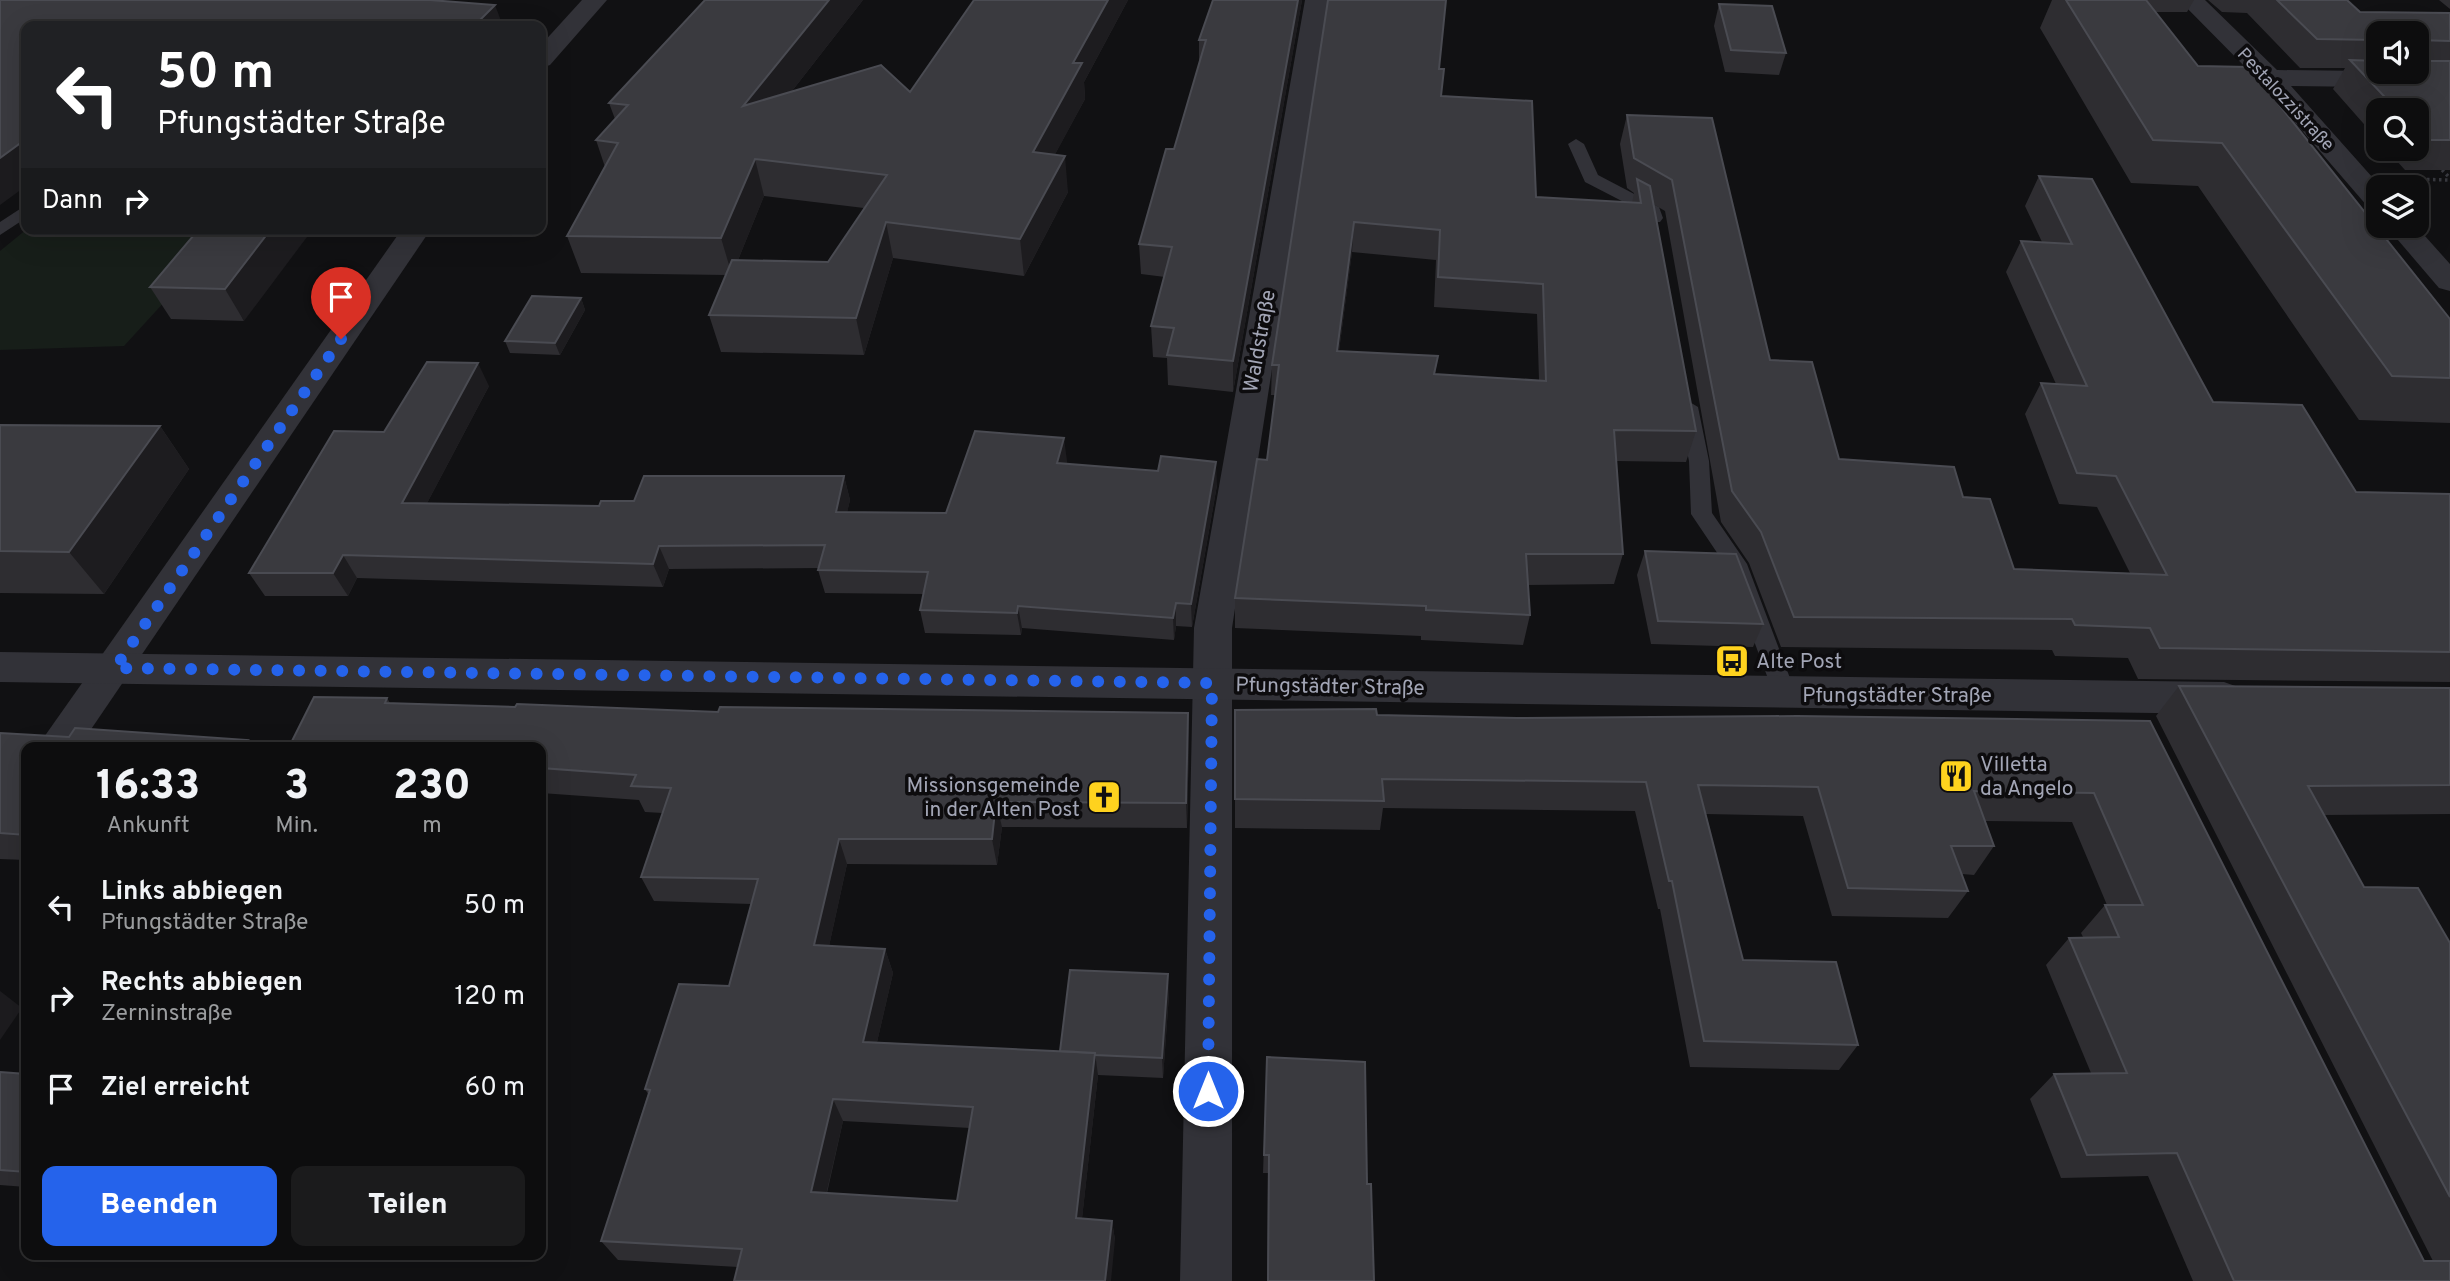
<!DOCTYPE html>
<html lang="de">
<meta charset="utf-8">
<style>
:root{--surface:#0d0d0e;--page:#1b1b1c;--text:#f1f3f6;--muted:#9a9c9e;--line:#2d2d2e;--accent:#2563eb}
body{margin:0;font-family:Overpass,sans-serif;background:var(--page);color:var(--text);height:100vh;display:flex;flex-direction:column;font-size:26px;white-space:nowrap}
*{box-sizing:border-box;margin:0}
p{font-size:23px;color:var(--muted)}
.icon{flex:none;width:38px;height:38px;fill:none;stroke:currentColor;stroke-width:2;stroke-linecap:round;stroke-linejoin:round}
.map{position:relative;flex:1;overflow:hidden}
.details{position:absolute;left:21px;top:742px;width:525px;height:518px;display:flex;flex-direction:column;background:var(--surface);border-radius:14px;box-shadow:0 7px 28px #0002,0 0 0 2px var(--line)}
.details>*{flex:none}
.guide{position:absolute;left:21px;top:21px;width:525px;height:214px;border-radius:14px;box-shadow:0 7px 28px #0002,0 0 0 2px var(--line);background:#202124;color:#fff;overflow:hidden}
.fabs{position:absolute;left:2366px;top:21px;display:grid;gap:14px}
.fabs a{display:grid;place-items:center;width:63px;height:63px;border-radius:14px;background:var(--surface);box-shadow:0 7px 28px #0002,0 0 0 2px var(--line);font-size:35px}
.pin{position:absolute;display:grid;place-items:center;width:60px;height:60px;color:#fff;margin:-72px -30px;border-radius:50% 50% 50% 0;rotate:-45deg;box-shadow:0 0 7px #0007}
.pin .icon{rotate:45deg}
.me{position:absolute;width:77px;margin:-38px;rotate:0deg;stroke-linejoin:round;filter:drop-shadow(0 0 5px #0008)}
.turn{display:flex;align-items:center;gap:24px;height:147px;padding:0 21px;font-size:32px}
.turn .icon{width:91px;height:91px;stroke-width:2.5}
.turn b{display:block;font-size:49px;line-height:60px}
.then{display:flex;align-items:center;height:66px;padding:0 21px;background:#0003;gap:14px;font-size:26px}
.eta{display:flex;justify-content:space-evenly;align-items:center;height:119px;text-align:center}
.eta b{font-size:42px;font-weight:800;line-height:49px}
.button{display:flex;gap:14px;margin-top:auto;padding:14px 21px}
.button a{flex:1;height:80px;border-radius:14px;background:var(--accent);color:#fff;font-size:28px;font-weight:800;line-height:80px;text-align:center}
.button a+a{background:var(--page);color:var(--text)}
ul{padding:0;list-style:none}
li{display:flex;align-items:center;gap:21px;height:91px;padding:0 21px}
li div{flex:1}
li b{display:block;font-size:26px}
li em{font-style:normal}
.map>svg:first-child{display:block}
.green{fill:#171e19}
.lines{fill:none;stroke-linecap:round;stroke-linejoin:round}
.path{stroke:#38393f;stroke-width:3.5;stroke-dasharray:2.5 3.5;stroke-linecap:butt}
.service{fill:#323238;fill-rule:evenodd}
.minor{fill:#323238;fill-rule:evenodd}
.tertiary{fill:#323238;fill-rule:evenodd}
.wall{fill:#2e2d31;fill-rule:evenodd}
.shaded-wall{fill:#1d1c1f}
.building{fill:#3a3a3f;stroke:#4a4b52;stroke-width:2;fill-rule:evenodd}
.route{stroke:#2563eb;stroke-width:12;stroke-dasharray:0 21.6}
.labels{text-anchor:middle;stroke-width:7;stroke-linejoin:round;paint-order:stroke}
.far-street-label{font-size:18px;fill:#a2a5b5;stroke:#0d0c0e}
.street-label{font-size:21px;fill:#a2a5b5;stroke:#0d0c0e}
.poi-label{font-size:21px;fill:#a2a5b5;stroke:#0d0c0e;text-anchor:start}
</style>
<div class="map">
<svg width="2450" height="1281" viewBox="0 0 2450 1281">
<rect width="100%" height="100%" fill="#111113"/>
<polygon class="green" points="27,229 231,229 124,346 0,350 0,251"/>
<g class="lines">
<g class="path">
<polyline points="2442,170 2450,178"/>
<polyline points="2409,179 2450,180"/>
</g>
<g class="service">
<polygon points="1576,139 1584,144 1598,175 1659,207 1663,218 1660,222 1648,222 1645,213 1585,182 1568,144"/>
<polygon points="26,205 26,218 0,235 0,222"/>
<polygon points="1688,401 1698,407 1709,461 1712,513 1747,564 1796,694 1792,700 1784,703 1776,700 1726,566 1691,514 1689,461 1678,407"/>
</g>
<g class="minor">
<polygon points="582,0 607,0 550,65 541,68 541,45"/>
<polygon points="1305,0 1329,0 1232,628 1232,1281 1180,1281 1194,628"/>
<polygon points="2179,0 2205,0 2277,70 2450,72 2450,88 2291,86 2381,187 2378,187 2378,210 2368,207 2261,83"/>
<polygon points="2386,226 2416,226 2450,264 2450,291 2439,288"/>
<polygon points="402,229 431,229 79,747 37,747"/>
</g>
<polygon class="tertiary" points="0,652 2224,682 2238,687 2244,698 2238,709 2224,714 0,682"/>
</g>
<g class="wall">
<path d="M863,0l-71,91 118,1 64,-92h154l-44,82 1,17 -30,55 13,38 -44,84 -131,-18 -29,97 -143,-3 -12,-37 17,-40 -145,-2 -14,-37 38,-69 -9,-27 19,-21 -6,-16zM764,196l100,12 -36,54 -90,-2z"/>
<polygon points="1302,0 1233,392 1168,385 1167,358 1153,357 1151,326 1165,277 1141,274 1139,244 1174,149 1199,65 1199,40"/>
<polygon points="2052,0 2194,0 2187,12 2156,12 2198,66 2450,319 2450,423 2359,420 2198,186 2131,183 2040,28"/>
<path d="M2208,0h139l13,12 90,1v157h-45l-19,-21h31v-39h-39v30l-45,-51 12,-21h-45l-53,-55 -25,-1zM2378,33h39v39h-39z"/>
<polygon points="2439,0 2450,0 2450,9"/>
<polygon points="1719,4 1786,53 1779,75 1725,72 1714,26"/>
<path d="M1439,69l2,27 95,101 96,6 2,-10 -7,-5 -7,-44 7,-29 85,3 58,242 69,99 124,38 51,72 116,4 -33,-66 -38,-3 -34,-90 16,-31 15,1 -50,-112 15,-31 21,1 -17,-36 14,-30 174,226 143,90 94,2v188l-312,-3 -10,-21 -73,-2 -3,-6 -271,-3 -32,-84 -28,-41 -56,-311 -12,-7 43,227 -10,31 -70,-1 7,93 -9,30 -86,1 2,30 -7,30 -102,-5v-4l-186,-8v-30l32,-138 8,-65h-4l1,-30zM1352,252l84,8 -2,47 103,7 2,66 -104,-6 3,-18 -99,-5z"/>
<polygon points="199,229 244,321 171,319 150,287"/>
<polygon points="581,298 585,310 560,355 510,353 505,341"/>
<polygon points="489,386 427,503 599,506 844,476 850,500 847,512 946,513 1067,461 1066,464 1217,485 1192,627 1176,626 1174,640 1022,628 1021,635 925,633 920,610 923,594 825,593 818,570 819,568 669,569 663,587 357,578 348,596 265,596 249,573 384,432"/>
<polygon points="0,425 160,426 189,469 104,594 0,593"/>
<polygon points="1645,551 1763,624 1753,647 1651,644 1637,575"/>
<polygon points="2179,686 2450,688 2450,814 2324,815 2364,887 2450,943 2450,1281 2193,1281 2148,1176 2061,1178 2030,1099 2054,1074 2091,1073 2046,965 2069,938 2083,937 2081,933 2105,905 2107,905 2072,822 1985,821 1994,846 1974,875 1962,874 1968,891 1948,918 1832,916 1803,816 1706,814 1743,960 1858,1045 1839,1070 1690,1067 1660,909 1658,909 1635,811 1383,808 1380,830 1235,828 1235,710 1377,715 1517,718 2150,721 2424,1261 2433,1261 2156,716"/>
<path d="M314,697l73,1 3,5 328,9 470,1 1,27 -2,88 -185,-1 -5,38 -150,-1 -18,82 56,3 8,24 -16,69 183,9 109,-57 -6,84 -65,-3 -16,143 30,3 3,19 -377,27 -120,-7 -17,-19 47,-147 -3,-5 84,-103 22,-82 -97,-3 -13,-24 22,-64 -18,-1 -6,-12 -98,-7v-46zM843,1121l127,7 -13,73 -130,-8z"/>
<polygon points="0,733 69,737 248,740 254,747 26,747 26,860 0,859"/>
<polygon points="1267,1057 1367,1184 1374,1281 1267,1281 1268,1173 1263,1173"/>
<polygon points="0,1072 26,1074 26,1187 0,1185"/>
</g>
<g class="shaded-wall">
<polygon points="829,0 863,0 753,141 743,106"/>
<polygon points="1108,0 1128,0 1084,82 1085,99 1037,188 1033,152 1073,63"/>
<polygon points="1298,0 1302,0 1233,392 1233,361"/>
<polygon points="495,5 503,26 474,26"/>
<polygon points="26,139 26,186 0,205 0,158"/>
<polygon points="1065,156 1068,192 1024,276 1020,239"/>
<polygon points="755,159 764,196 732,275 721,238"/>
<polygon points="886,222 893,258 864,355 856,318"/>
<polygon points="1354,222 1352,252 1335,381 1337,351"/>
<polygon points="271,229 313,229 244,321 225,289"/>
<polygon points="581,298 585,310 560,355 555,343"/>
<polygon points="478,363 489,386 415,526 402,503"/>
<polygon points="160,426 189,469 104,594 69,552"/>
<polygon points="1064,438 1067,461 1060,486 1057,463"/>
<polygon points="1216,462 1217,485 1192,627 1191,604"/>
<polygon points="844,476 850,500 842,535 836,512"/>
<polygon points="659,546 669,569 663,587 653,564"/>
<polygon points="343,555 357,578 348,596 333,573"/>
<polygon points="1176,603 1176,626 1174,640 1173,618"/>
<polygon points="1018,606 1022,628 1021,635 1017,613"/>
<polygon points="1188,713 1189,740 1187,828 1186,803"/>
<polygon points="248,740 254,747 243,747"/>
<polygon points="996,802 1002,827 997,865 992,839"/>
<polygon points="839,839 847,864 824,969 814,945"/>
<polygon points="885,949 893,973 872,1064 863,1042"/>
<polygon points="1168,974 1169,994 1163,1078 1162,1058"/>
<polygon points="0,991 22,1008 0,1040"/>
<polygon points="1095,1053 1098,1075 1080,1237 1076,1218"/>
<polygon points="833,1099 843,1121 822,1212 811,1192"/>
<polygon points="1112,1221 1115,1240 1111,1281 1105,1281"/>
</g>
<g class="building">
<polygon points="0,0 430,0 495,5 474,26 26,26 26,139 0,158"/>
<polygon points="705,0 829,0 743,106 881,65 910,92 974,0 1108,0 1073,63 1082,63 1033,152 1065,156 1020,239 886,222 856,318 709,315 732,260 828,262 887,175 755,159 721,238 567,236 618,143 596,140 628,105 609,103"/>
<polygon points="1213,0 1298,0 1233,361 1167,355 1174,328 1151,326 1172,247 1139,244 1166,149 1174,149 1206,40 1199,40"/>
<path d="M1328,0h118l-7,69h5l-3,27 91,5 4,96 105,6 -4,-24 13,7 46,245 -82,-1 9,124h-97l4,61 -104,-5v-4l-191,-8 22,-139 10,1 12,-95h-7zM1354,222l86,8 -2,47 105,7 3,97 -112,-7 4,-18 -101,-5z"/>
<polygon points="2066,0 2146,0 2198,66 2249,67 2450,319 2450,378 2392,376 2222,143 2153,140"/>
<polygon points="2277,0 2347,0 2360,12 2450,13 2450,41 2417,40 2417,33 2378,33 2378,40 2317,39"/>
<polygon points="1719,4 1772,6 1786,53 1731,50"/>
<polygon points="2350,60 2378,61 2378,72 2417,72 2417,61 2450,61 2450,140 2425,140 2417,132 2417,110 2397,110"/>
<polygon points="1627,115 1712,118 1770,360 1812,362 1839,459 1954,467 1963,497 1990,499 2014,569 2167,575 2116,476 2077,473 2041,383 2087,386 2021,241 2072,244 2039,176 2092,179 2213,402 2302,405 2356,492 2450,494 2450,652 2160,648 2150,628 2075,625 2072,619 1794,617 1761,532 1732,491 1672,180 1634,158"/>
<polygon points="199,229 271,229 225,289 150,287"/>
<polygon points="532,296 581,298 555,343 505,341"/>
<polygon points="427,362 478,363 402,503 599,506 601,501 634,501 644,476 844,476 836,512 946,513 975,431 1064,438 1057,463 1158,471 1161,456 1216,462 1191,604 1176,603 1173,618 1018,606 1017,613 920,610 928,572 818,570 825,545 659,546 653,564 343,555 333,573 249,573 334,431 384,432"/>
<polygon points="0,425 160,426 69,552 0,551"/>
<polygon points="1645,551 1736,554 1763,624 1658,621"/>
<polygon points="2179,686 2450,688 2450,785 2308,786 2364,887 2418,888 2450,943 2450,1197"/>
<path d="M314,697l73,1 -2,5 130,4 2,-3 201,8 2,-5 468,6 -2,90 -190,-1 -4,37h-153l-25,106 71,4 -22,93 232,11 -19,165 36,3 -7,60h-371l8,-32 -141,-8 49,-151 -5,-1 34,-105 50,2 29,-107 -117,-2 30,-89 -40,-2 5,-11 -95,-7v-21h-252zM833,1099l140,8 -16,94 -146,-9z"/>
<polygon points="1376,709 1377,715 1517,718 1797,716 2150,721 2424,1261 2450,1261 2450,1281 2234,1281 2177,1153 2087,1155 2054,1074 2127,1073 2069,938 2119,937 2105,905 2143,905 2094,793 1974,791 1994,846 1951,846 1968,891 1848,888 1818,787 1698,785 1743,960 1836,962 1858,1045 1704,1041 1672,881 1669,881 1646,782 1382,779 1384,801 1235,799 1235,710"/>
<polygon points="75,728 248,740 243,747 26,747 26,835 0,833 0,733 69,737"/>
<polygon points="1070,970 1168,974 1162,1058 1095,1055 1095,1053 1060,1051"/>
<polygon points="1267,1057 1365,1062 1367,1184 1371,1184 1374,1281 1268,1281 1269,1155 1264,1155"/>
<polygon points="0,1072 26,1074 26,1172 0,1170"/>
</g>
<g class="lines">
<polyline class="route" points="341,339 115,668 1212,683 1208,1091"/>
</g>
<defs>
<g id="bus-square" transform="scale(1.75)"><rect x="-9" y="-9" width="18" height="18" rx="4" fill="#fed21e" stroke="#0d0c0e"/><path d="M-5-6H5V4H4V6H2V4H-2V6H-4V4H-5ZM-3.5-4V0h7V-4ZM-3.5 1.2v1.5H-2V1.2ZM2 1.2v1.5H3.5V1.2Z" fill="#111"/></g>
<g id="restaurant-square" transform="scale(1.75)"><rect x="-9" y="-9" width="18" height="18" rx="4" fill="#fed21e" stroke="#0d0c0e"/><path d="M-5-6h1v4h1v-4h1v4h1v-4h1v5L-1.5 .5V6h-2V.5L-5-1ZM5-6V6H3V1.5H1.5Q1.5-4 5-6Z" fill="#111"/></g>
<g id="church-square" transform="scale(1.75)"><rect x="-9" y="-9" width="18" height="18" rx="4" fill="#fed21e" stroke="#0d0c0e"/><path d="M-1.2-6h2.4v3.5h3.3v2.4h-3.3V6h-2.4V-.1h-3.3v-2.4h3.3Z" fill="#111"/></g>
</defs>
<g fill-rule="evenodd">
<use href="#bus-square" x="1732" y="661"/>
<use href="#restaurant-square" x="1956" y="776"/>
<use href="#church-square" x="1104" y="797"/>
</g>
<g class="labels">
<g class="far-street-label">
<text transform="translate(2286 99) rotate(47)" y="6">Pestalozzistraße</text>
</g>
<g class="street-label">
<text transform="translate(1259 341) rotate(-80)" y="7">Waldstraße</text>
<text transform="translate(1330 686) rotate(1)" y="7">Pfungstädter Straße</text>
<text x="1897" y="702">Pfungstädter Straße</text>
</g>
<g class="poi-label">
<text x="1756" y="668">Alte Post</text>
<text x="1980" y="771">Villetta<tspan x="1980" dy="24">da Angelo</tspan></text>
<text x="1080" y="792" text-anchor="end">Missionsgemeinde<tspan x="1080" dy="24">in der Alten Post</tspan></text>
</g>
</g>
</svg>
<div class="fabs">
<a><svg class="icon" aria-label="sound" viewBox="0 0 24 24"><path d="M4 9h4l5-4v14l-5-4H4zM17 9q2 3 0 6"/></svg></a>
<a><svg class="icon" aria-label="search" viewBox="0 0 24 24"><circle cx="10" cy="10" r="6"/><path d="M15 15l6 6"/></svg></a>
<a><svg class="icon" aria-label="layers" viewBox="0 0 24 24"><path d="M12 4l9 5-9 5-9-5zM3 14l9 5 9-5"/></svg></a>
</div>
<div class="pin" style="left:341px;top:339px;background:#d93025"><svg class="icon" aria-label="arrive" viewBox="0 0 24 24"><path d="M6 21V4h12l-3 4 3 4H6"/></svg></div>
<svg class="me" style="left:1208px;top:1091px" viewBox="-20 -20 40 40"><circle r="17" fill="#2563eb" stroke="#fff" stroke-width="3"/><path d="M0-11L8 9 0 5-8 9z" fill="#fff"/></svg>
<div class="guide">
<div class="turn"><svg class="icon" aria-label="left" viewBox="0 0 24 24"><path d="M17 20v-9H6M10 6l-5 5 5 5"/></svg><div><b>50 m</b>Pfungstädter Straße</div></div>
<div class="then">Dann<svg class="icon" aria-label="right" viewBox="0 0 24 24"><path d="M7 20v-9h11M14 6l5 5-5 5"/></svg></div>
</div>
<section class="details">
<div class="eta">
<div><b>16:33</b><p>Ankunft</p></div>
<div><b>3</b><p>Min.</p></div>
<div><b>230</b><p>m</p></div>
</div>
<ul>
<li><svg class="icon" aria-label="left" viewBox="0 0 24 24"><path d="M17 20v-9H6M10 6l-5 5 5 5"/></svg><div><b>Links abbiegen</b><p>Pfungstädter Straße</p></div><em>50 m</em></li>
<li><svg class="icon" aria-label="right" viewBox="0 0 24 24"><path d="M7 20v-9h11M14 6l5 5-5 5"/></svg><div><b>Rechts abbiegen</b><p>Zerninstraße</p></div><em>120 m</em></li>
<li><svg class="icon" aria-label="arrive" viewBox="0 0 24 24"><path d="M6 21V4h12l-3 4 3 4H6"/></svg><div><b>Ziel erreicht</b></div><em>60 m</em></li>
</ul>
<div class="button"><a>Beenden</a><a>Teilen</a></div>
</section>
</div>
